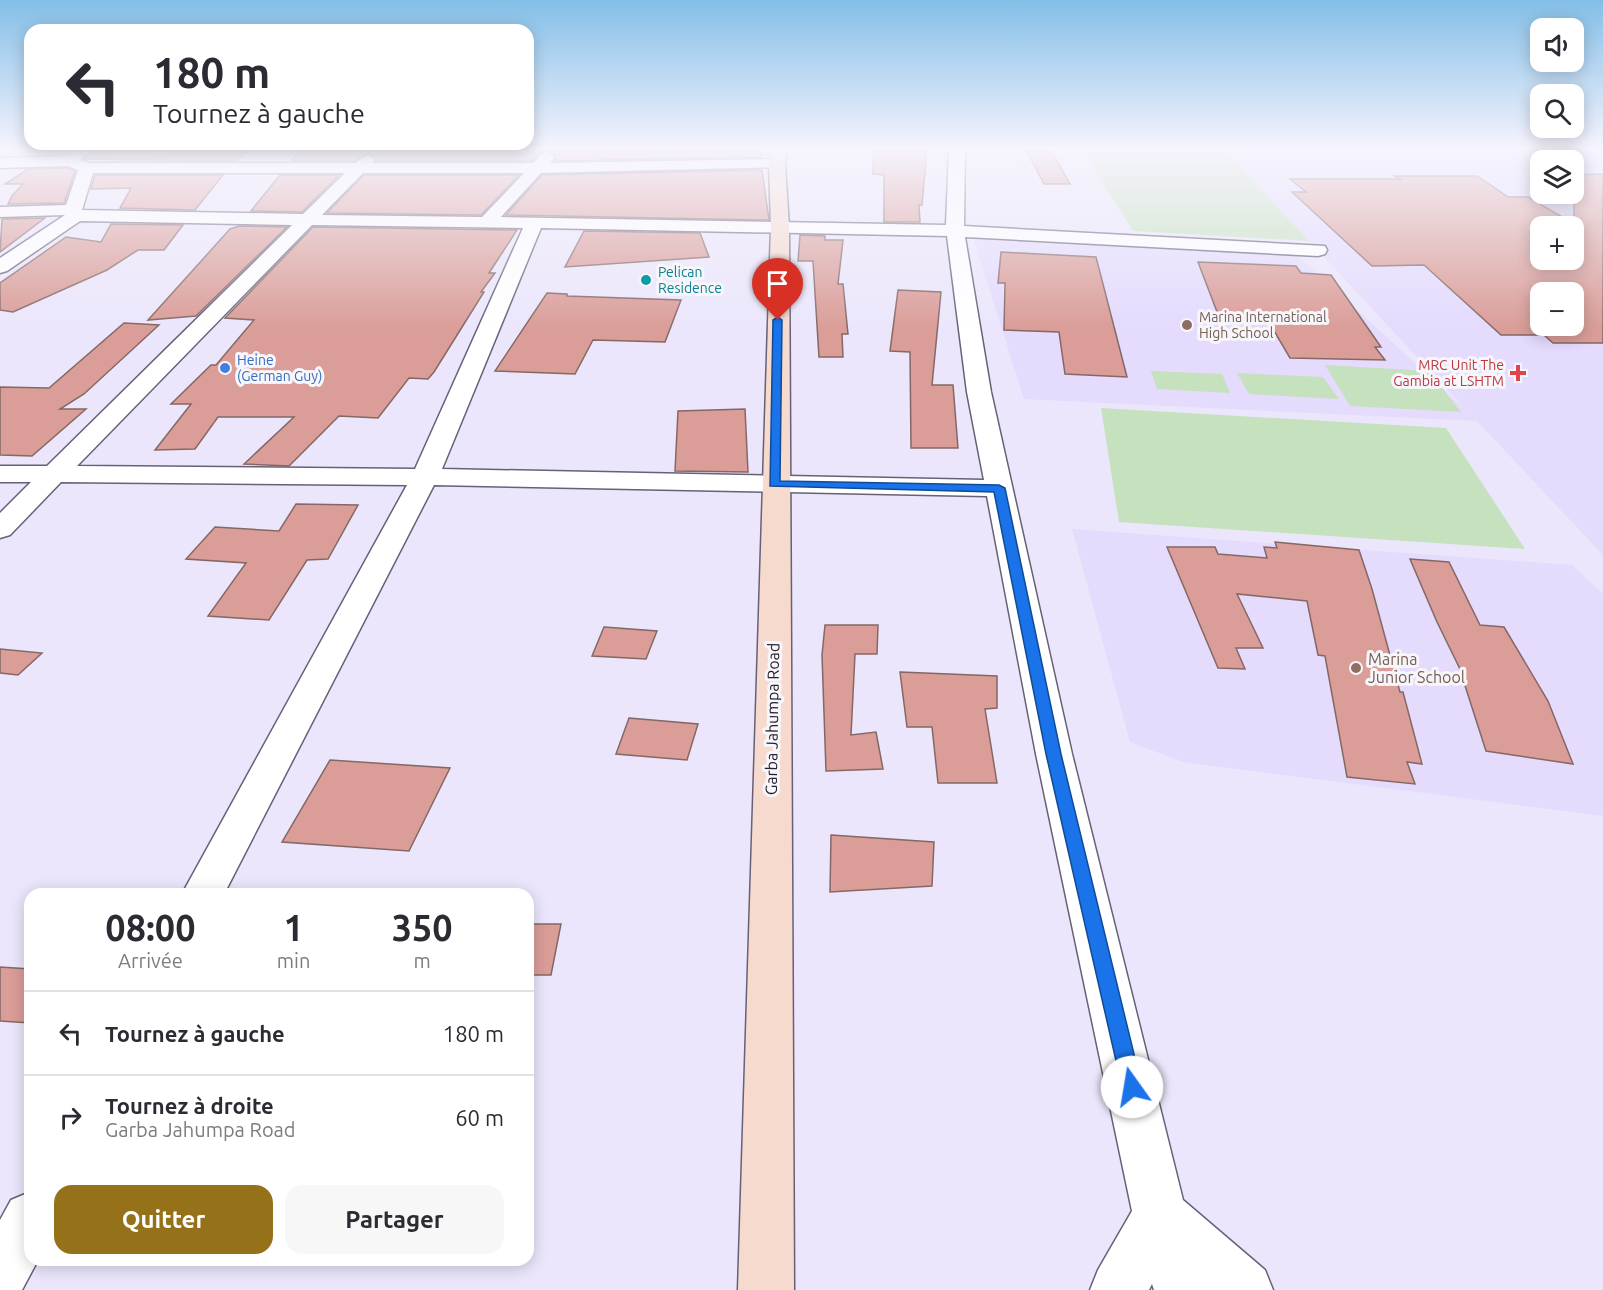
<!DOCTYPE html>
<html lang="fr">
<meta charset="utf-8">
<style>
:root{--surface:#fff;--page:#f7f7f7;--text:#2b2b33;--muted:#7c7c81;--line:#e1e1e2;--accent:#95711a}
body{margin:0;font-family:Ubuntu,sans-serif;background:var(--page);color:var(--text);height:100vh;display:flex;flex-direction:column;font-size:22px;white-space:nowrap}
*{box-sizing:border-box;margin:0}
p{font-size:20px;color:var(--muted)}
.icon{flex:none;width:33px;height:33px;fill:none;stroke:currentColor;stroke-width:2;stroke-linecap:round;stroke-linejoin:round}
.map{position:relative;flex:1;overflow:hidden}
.details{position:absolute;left:24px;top:888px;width:510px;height:378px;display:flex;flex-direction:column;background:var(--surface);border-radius:18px;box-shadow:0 3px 15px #0003}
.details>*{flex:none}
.top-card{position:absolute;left:24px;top:24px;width:510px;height:126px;border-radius:18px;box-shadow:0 3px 15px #0003;background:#fff;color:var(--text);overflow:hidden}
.controls{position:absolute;left:1530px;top:18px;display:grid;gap:12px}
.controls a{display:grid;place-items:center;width:54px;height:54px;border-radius:12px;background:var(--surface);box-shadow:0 3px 15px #0003;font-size:30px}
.pin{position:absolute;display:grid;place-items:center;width:51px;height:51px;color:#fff;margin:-62px -26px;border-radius:50% 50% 50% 0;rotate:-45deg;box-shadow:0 0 6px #0007}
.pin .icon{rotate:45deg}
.me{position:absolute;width:66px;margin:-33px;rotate:347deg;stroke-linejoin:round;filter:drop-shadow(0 0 4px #0008)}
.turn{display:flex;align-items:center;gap:21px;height:126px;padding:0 30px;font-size:27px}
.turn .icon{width:78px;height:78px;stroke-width:2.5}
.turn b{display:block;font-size:42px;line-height:51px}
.eta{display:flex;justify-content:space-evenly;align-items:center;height:102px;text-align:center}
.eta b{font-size:36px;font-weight:700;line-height:42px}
.primary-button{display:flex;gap:12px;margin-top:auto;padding:12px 30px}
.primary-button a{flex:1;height:69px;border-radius:18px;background:var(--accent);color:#fff;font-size:24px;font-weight:700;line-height:69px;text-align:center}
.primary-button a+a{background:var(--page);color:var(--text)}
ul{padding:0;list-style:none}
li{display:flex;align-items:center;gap:18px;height:84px;padding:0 30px;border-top:2px solid var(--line)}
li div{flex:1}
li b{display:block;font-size:22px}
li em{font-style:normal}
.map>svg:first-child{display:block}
.built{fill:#e4dbfd;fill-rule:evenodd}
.green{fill:#c6e1bd}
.building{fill:#da9d98;stroke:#846866;stroke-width:1.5;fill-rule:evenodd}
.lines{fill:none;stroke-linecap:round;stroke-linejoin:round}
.street-casing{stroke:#676077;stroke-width:3}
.secondary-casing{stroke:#676077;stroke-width:3}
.street{fill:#fff;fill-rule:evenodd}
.secondary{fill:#f6dace;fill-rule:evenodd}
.route{fill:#1a73e8;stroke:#114b97;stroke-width:1.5}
.culture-dot{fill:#0f9aa8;stroke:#f7f6fb;stroke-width:2}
.education-dot{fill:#8d6e63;stroke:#f7f6fb;stroke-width:2}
.shop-dot{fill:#3f7fe0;stroke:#f7f6fb;stroke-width:2}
.health-dot{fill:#e0444e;stroke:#f7f6fb;stroke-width:2}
.labels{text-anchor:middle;stroke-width:6;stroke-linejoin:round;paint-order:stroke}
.far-culture-label{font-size:14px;fill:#0d838f;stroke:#f7f6fb;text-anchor:start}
.far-education-label{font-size:14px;fill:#785e54;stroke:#f7f6fb;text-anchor:start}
.far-shop-label{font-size:14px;fill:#366cbe;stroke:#f7f6fb;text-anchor:start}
.far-health-label{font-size:14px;fill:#be3a42;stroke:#f7f6fb;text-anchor:end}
.education-label{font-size:16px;fill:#785e54;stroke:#f7f6fb;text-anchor:start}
.street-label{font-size:16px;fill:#23202a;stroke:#f7f6fb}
</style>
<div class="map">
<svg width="1603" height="1290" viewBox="0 0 1603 1290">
<rect width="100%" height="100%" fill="#ebe6fb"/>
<g class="built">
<path d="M1223,148h380v407l-126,-134 -453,-22 -52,-165 322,18 174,160zM1540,160h34v34h-34zM1540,226h34v34h-34zM1540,292h34v34h-34z"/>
<polygon points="1072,529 1572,565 1603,594 1603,816 1183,762 1130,742"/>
</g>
<g class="green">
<polygon points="1084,153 1227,153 1309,241 1133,231"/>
<polygon points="1325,365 1429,371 1461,412 1350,406"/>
<polygon points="1151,371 1222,374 1230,393 1157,389"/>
<polygon points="1237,373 1323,377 1339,399 1249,394"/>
<polygon points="1101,408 1446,428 1525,549 1119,522"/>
</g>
<g class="building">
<polygon points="96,148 222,148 250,149 237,161 84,159"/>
<polygon points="301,148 663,150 764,148 761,157 555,161 556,155 546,150 532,161 377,161 368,153 354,161 291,161"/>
<polygon points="874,148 927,148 922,205 919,205 920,222 884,222 884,175 873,174"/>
<polygon points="1025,148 1050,148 1070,184 1044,184"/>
<polygon points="67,168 75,171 64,203 8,204 12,196 23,184 5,184 28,169"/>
<polygon points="762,170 769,220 506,215 542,175"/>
<path d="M1603,174v169h-50l-9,-8h-43l-77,-70 -52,1 -80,-74h14l-16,-13h110l-5,-3h82l31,21h20l46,27v-49zM1540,226h34v34h-34zM1540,292h34v34h-34z"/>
<polygon points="95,175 223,175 195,210 120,208 131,188 91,189"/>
<polygon points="280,175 339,175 302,212 251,211"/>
<polygon points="364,175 519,175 481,215 327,213"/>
<polygon points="45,218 0,252 2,219"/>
<polygon points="111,224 183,225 164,250 138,250 107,270 13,312 0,310 0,283 66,237 101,242"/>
<polygon points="239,226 287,227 196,316 148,320 230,229"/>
<polygon points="313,227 517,230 489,273 495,273 481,292 484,292 434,372 428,379 409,378 378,418 339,416 289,466 244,464 294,417 218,417 195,449 155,450 191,404 171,404 211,365 216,365 254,320 225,318"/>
<polygon points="584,231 700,233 709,257 565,267"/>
<polygon points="800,235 825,236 825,240 843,240 838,284 843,284 848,334 842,334 843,357 819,357 813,261 798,261"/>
<polygon points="1001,252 1096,257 1127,377 1065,374 1059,332 1004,330 1005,283 998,283"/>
<polygon points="1198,262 1296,266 1301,273 1331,275 1381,347 1375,347 1385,360 1290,358 1267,319 1219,317"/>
<polygon points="898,290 941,292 932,385 953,385 958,448 911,448 910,352 890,351"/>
<polygon points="547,293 567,294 567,296 681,300 665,342 593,340 575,374 495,371"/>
<polygon points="124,323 159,325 84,394 60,409 86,409 32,456 0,455 0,387 49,388"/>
<polygon points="745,409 748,472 675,471 678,411"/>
<polygon points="296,504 358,505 328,559 307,560 269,620 208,616 246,563 186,559 215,527 279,531"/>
<polygon points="1275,542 1359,550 1372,589 1400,692 1403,692 1422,764 1407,762 1415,784 1347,777 1325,656 1318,655 1307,601 1237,594 1263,648 1236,648 1245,669 1218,668 1167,547 1215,547 1218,554 1267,558 1264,547 1277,548"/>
<polygon points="1410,559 1449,562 1480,625 1504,627 1548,701 1573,764 1486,751 1459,667 1437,622"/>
<polygon points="825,625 878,625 877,654 855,654 851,735 876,732 883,769 826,771 822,655"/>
<polygon points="604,627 657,631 646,659 592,656"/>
<polygon points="0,649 42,653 18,675 0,673"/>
<polygon points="900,672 997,676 997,708 985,709 997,783 938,783 932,727 907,727"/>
<polygon points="629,718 698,724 687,760 616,754"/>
<polygon points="330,760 450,768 409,851 282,842"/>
<polygon points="831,835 934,842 932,886 830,892"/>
<polygon points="528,924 561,924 551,975 528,975"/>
<polygon points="0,967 30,969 30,1023 0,1021"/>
</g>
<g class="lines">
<g class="street-casing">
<g id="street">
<path d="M77,148h17l-14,12 9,3h266l12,-8 5,2 3,3 -3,3h161l9,-9 5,-2 8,5 -5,6 227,-4 8,5 -2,3 -242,6 -40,44 445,8 3,-77h16l-1,78 361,20 2,4 -2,4 -7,2 -353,-19 26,155 81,362 111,446 82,70 8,20h-119l-2,-6 -3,6h-59l8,-20 34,-59 -96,-457 -49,-258 -553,-11 -210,409h-42l225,-409 -346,-3 -51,53 -10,3v-25l31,-31h-31v-16h47l245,-241 -212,-4 -73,50 -7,2v-15l65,-43 -65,2v-10l66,-2 12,-35 -11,-4 -67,2v-10l65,-2zM93,173h252l-42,41 -221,-4zM363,173h161l-42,44 -160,-2zM312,225l211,3 -108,241 -338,-3zM541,228l406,8 20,156 17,88 -542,-11z"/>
<polygon points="30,1192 30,1260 38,1260 22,1290 0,1290 0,1220 11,1200"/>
</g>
</g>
<g class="secondary-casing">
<polygon id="secondary" points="773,148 788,148 785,164 789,226 794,1290 738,1290 771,226 769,164"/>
</g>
<use href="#street" class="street"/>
<use href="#secondary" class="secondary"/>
</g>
<linearGradient id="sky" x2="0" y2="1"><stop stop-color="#83bee7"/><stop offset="0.45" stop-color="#f6f4fd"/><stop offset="1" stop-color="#f6f4fd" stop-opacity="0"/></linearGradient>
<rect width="1603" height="329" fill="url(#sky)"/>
<polygon class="route" points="778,317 782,320 780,481 999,485 1005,488 1061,754 1142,1087 1139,1093 1132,1096 1125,1093 1122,1087 1046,754 994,492 770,486 773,320"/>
<circle class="culture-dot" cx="646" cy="280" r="6"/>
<g class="education-dot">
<circle cx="1187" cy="325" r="6"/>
<circle cx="1356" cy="668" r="6"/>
</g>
<circle class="shop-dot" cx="225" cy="368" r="6"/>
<path class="health-dot" d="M1515 364h6v6h6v6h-6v6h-6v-6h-6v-6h6z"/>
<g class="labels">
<g class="far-culture-label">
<text x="658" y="277">Pelican<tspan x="658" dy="16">Residence</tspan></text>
</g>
<g class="far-education-label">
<text x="1199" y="322">Marina International<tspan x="1199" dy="16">High School</tspan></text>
</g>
<g class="far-shop-label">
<text x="237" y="365">Heine<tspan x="237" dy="16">(German Guy)</tspan></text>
</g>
<g class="far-health-label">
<text x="1504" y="370">MRC Unit The<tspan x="1504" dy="16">Gambia at LSHTM</tspan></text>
</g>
<g class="education-label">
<text x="1368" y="665">Marina<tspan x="1368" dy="18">Junior School</tspan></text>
</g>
<g class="street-label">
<text transform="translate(772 719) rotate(-89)" y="6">Garba Jahumpa Road</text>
</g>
</g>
</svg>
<div class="controls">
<a><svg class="icon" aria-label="sound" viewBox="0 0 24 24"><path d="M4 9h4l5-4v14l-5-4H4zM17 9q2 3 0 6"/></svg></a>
<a><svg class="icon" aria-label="search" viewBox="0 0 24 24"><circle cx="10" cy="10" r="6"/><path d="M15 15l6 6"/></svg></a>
<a><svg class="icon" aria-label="layers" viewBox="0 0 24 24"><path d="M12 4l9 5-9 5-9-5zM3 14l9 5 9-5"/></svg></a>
<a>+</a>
<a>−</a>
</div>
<div class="pin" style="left:778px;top:320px;background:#d93025"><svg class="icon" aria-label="arrive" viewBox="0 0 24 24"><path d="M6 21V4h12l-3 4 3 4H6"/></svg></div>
<svg class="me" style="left:1132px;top:1087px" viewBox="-20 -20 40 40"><circle r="19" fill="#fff"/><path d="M0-13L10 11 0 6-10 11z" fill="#1a73e8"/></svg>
<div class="top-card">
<div class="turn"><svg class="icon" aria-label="left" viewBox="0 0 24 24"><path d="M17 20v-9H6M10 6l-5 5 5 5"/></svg><div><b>180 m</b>Tournez à gauche</div></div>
</div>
<section class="details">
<div class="eta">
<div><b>08:00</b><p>Arrivée</p></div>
<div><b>1</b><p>min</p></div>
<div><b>350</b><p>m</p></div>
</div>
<ul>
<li><svg class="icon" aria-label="left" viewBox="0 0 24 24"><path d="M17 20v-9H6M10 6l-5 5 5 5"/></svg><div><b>Tournez à gauche</b></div><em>180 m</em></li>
<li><svg class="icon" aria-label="right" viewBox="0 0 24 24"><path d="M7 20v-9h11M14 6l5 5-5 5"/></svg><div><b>Tournez à droite</b><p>Garba Jahumpa Road</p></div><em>60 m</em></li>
</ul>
<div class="primary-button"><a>Quitter</a><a>Partager</a></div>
</section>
</div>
